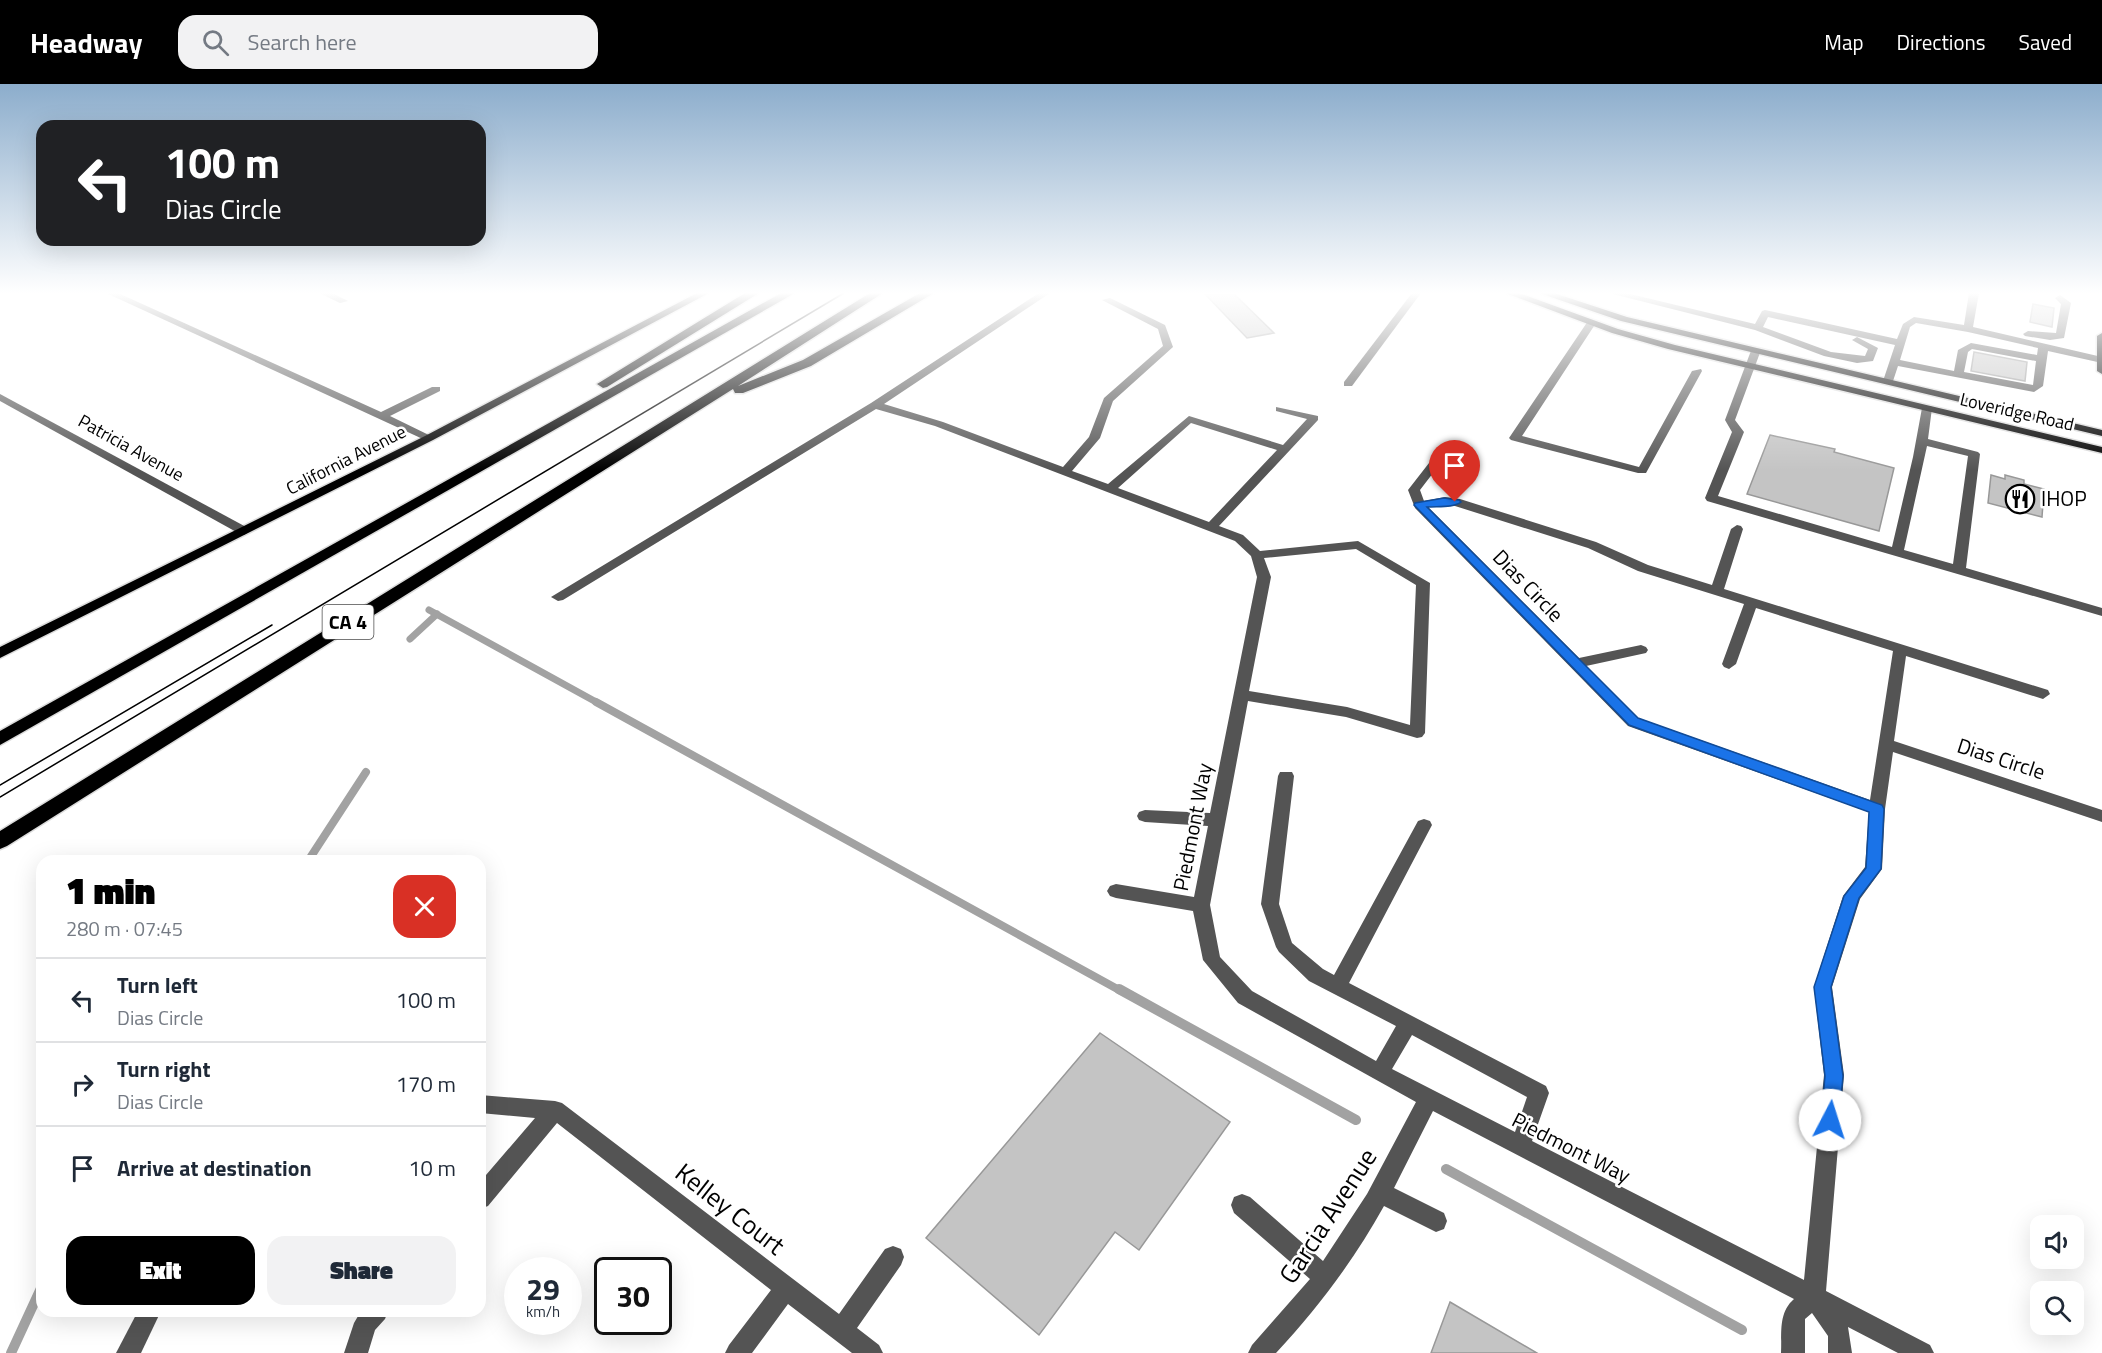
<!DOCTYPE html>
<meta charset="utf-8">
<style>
:root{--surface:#fff;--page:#f2f2f3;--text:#1f2937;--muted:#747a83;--line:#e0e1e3;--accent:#000}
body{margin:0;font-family:"Titillium Web",sans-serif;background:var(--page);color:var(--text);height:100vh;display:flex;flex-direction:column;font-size:22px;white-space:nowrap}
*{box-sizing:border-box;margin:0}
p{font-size:20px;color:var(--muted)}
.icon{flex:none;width:33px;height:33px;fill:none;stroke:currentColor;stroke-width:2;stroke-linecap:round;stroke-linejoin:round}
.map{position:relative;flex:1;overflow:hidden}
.side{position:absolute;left:36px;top:771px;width:450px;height:462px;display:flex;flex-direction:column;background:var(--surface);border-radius:18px;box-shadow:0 6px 24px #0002}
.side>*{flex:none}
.guide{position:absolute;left:36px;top:36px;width:450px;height:126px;border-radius:18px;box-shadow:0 6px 24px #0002;background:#202124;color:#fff;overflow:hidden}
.controls{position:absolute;left:2030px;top:1131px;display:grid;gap:12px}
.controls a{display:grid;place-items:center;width:54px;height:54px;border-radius:12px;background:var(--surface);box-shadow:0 6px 24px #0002;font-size:30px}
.speed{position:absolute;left:504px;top:1173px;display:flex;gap:12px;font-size:30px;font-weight:700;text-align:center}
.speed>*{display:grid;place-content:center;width:78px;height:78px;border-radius:50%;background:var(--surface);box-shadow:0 6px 24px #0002;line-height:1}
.speed small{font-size:15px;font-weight:400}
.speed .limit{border:3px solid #111;border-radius:9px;background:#fff;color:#111}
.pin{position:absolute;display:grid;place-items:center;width:51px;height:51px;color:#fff;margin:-62px -26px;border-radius:50% 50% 50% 0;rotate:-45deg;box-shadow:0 0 6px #0007}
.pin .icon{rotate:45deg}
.me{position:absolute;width:66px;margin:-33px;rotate:5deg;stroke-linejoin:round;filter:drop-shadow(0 0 4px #0008)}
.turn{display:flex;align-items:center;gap:21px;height:126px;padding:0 30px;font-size:27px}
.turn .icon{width:78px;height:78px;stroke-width:2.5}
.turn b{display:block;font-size:42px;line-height:51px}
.round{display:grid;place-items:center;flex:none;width:63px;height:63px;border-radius:18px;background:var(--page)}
.headline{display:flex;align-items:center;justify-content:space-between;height:102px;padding:0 30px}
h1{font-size:36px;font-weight:800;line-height:45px;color:var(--accent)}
.primary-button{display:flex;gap:12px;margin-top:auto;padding:12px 30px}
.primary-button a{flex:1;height:69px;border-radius:18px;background:var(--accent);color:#fff;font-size:24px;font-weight:800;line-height:69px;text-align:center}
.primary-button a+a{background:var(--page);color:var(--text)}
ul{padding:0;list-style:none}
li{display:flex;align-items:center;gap:18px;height:84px;padding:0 30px;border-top:2px solid var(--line)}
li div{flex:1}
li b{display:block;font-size:22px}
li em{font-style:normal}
header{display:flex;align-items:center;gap:36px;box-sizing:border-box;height:84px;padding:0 30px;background:var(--accent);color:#fff}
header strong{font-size:28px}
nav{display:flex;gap:33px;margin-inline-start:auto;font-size:21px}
.search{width:420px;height:54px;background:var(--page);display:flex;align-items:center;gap:15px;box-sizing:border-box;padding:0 21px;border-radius:18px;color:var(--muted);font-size:22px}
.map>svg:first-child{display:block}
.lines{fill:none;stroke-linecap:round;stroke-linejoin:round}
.stream-far2{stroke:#a2a2a2;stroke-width:7}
.stream-far1{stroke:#a2a2a2;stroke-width:8}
.stream{stroke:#a2a2a2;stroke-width:10}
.building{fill:#c4c4c4;stroke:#989898;stroke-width:1.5}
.major-casing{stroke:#dbdbdb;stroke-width:3}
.highway-casing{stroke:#dbdbdb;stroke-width:3}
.minor{fill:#545454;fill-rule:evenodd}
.major{fill:#000;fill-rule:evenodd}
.highway{fill:#000;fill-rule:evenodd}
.tram{stroke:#000;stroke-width:1.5}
.route{fill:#1a73e8;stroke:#114b97;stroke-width:1.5}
.labels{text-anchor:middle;stroke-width:5;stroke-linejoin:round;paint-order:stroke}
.far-street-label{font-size:18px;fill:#000;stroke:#fff}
.shield{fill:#fff;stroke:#4c4c4c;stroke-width:1.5}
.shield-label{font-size:20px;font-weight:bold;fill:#000}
.poi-label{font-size:21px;fill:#000;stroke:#fff;text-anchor:start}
.street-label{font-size:21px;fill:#000;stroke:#fff}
.near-street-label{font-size:26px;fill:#000;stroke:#fff}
</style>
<header>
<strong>Headway</strong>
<div class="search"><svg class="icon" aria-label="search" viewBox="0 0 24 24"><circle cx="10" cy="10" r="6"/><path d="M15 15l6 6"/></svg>Search here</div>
<nav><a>Map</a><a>Directions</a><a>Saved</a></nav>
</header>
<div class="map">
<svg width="2102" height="1269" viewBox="0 0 2102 1269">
<rect width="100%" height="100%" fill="#fff"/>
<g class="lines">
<g class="stream-far2">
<polyline points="429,526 598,619"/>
<polyline points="410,555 437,530"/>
</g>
<g class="stream-far1">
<polyline points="596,618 1121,907"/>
<polyline points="308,777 366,688"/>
</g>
<g class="stream">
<polyline points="1119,905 1356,1036"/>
<polyline points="1446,1085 1742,1246"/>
<polyline points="11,1269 42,1202"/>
</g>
</g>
<g class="building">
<polygon points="1204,209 1233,209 1274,249 1247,254"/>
<polygon points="2033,220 2054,224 2052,243 2030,238"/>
<polygon points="1974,268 2027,278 2025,297 1971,287"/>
<polygon points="1770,351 1835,365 1834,368 1894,384 1879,447 1747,410"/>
<polygon points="1991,391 2005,395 2005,391 2024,396 2024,400 2044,405 2042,433 1988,419"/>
<polygon points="1100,949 1230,1038 1139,1166 1115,1148 1039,1251 926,1154"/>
<polygon points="1450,1218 1537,1269 1431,1269"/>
</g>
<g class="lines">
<g class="major-casing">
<g id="major">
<polygon points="697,209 709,209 433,356 0,574 0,563 425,352"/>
<polygon points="1505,209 1519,209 1618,245 1675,261 2102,363 2102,369 1668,265 1612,249"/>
<polygon points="1539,209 1554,209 1627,233 2102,346 2102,352 1621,237"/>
<polygon points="2102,249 2102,290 2097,287 2097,252"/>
</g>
</g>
<g class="highway-casing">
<g id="highway">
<polygon points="745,209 759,209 607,303 603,304 597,300"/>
<polygon points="781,209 795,209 0,661 0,647"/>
<polygon points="870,209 883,209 738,302 803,276 920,209 934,209 811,282 743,309 735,309 733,305 7,762 0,765 0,747"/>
</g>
</g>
<g class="minor">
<polygon points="106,209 118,209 381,328 432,303 440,303 440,307 390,332 435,354 429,357 425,356"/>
<polygon points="319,209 332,209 348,217 340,219"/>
<path d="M1039,209h11l-166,111 59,18 120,45 26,-30 15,-39 59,-52 -5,-17 -56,-29 8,-2 55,27 8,22 -60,54 -13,37 -28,33 36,13 81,-68 94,29 24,-26 -31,-8v-4l42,9v4l-99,106 24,9 17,16 98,-10 72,42 -5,150 -3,4 -5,1 -71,-21 -98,-16 -38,204 10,52 32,34 124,70 20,-35 -87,-45 -30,-29 -3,-5 -15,-43 17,-128 2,-4h12l2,4 -15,128 13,39 31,26 11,6 84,-154 6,-2 6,2 2,4 -83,158 197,103 3,7 -17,48 272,139 20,-205 -10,-88 29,-91 22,-29 4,-55 -241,-86 -213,-218 -7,-18 35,-45h8l2,2 -33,43 4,11 21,-4 15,2 136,43 52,23 64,20 19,-56 6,-4 4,1 2,3 -19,60 324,101 2,4 -7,5 -137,-43 -12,85 208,69v12l-209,-70 -8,57 -3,60 -22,30 -28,88 12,88 -18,216 104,54 4,8h-36l-50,-26 4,26h-24v-17l-16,-23 -7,6v34h-24c1,-20 -3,-40 13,-54l-361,-188 -39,77 50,25 3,8 -3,8 -8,3 -52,-26c-30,54 -66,102 -108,147h-28l4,-8 58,-66 -76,-66 -3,-8 3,-8 8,-3 8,3 73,64 44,-67 49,-92 -178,-99 -35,-43 -10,-49 -77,-13 -6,-2 -3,-5 3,-5 6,-2 78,13 14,-71 -63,-4 -6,-2 -2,-4 2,-4 6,-2 65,3 47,-236 -6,-21 -16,-15 -300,-115 -59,-17 -313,191 -5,1 -7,-4 320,-194zM1191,339l86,27 -68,72 -91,-34zM1445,421l10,1 133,42 50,23 106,33 -22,60 2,3 5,2 7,-5 20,-56 137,43 -23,149 -232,-82 -52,-52 60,-13 2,-3 -2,-3 -5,-2 -62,13 -151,-151zM1356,465l60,36 -6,140 -63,-18 -98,-16 22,-114 -7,-19zM1412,951l115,62 -12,35 -123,-63z"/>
<polygon points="1412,209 1421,209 1352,302 1344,302 1344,298"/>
<path d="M1609,209h17l129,31 7,-13 3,-1 132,29 6,-15 11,-7 50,8 5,-32h10l-6,34 129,30v6l-54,-12 -5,35 -9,6 -136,-26 -5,15 -5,3 -5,-3 12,-36 -127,-28 -5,10 68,25 34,4 3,-7 -16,-9 5,-3 21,11 -5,13 -16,2 -33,-7 -69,-26zM1916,239l52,9 70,16 -1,7 -66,-12 -13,7 -4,21 -54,-11 10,-33zM1972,265l64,12 -3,24 -69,-13 4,-20z"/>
<polygon points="2060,211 2071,219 2064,254 2050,256 2025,252 2023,250 2028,247 2056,249 2061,220 2055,214"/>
<polygon points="1588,237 1596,239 1522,352 1639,383 1692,287 1701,285 1702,287 1646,389 1638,389 1511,356 1509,354"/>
<path d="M1752,264l9,2 -26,70 9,12 -26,64 174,51 21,-90 9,-49 1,-2h8l1,2 -4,31 50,13 2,2 -14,114 136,40v8l-395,-115 -2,-3 27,-66 -7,-12zM1927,362l41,10 -15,108 -49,-14z"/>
<polygon points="0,310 248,444 250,447 244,451 240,450 0,317"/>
<polygon points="480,1011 555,1017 562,1019 839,1230 885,1165 893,1162 901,1165 904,1173 901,1181 857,1244 879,1261 883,1269 852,1269 788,1220 752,1269 725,1269 729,1261 771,1206 557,1039 488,1122 480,1125 480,1098 535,1034 480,1029"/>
<polygon points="138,1227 161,1227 141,1269 116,1269"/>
<polygon points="361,1227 388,1227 385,1235 375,1246 368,1269 344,1269 354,1239"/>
</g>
<use href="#major" class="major"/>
<use href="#highway" class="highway"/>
<g class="tram">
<polyline points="0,701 272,541"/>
<polyline points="0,713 844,209"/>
</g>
</g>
<linearGradient id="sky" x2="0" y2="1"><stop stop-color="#8cadcc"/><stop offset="0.54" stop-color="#fff"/><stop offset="1" stop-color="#fff" stop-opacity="0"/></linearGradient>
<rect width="2102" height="387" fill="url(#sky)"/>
<path class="route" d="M1444,414l15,2 2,2c-7,6 -24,4 -34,5l211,211 244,87 2,4 -3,60 -22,29 -28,89 12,89 -4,44 -2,6 -7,3 -7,-3 -2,-6 4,-44 -11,-89 30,-91 22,-28 3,-56 -240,-87 -215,-220 1,-2z"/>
<defs>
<g id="restaurant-ring" transform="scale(1.5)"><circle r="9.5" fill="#fff" stroke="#000" stroke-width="1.5"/><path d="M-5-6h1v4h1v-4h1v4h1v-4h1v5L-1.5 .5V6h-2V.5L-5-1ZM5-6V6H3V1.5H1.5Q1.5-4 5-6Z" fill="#000"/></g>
</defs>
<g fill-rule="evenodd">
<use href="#restaurant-ring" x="2020" y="415"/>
</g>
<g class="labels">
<g class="far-street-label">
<text transform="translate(2017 328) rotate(13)" y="6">Loveridge Road</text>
<text transform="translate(131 364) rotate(29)" y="6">Patricia Avenue</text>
<text transform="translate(346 376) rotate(-27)" y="6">California Avenue</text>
</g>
<rect class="shield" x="322.5" y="521" width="51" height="34" rx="4.5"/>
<g class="shield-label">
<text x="348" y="545">CA 4</text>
</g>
<g class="poi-label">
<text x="2041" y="422">IHOP</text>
</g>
<g class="street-label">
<text transform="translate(1528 502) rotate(46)" y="7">Dias Circle</text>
<text transform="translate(2001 675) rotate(18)" y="7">Dias Circle</text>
<text transform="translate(1193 743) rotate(-79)" y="7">Piedmont Way</text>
<text transform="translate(1571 1064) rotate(27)" y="7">Piedmont Way</text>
</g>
<g class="near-street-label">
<text transform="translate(730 1125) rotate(38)" y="9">Kelley Court</text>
<text transform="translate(1328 1132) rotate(-57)" y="9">Garcia Avenue</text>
</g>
</g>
</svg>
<div class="controls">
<a><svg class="icon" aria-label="sound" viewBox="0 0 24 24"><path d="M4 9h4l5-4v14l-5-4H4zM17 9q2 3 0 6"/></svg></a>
<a><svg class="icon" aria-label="search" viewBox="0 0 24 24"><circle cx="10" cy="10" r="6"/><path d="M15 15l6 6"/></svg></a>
</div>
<div class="speed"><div>29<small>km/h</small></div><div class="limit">30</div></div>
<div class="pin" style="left:1455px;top:418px;background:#d93025"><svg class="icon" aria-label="arrive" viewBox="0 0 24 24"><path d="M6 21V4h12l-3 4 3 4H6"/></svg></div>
<svg class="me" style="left:1830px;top:1036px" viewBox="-20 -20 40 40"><circle r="19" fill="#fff"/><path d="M0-13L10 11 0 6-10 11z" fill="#1a73e8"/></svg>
<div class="guide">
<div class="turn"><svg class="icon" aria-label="left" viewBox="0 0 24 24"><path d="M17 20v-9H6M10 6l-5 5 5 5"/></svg><div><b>100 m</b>Dias Circle</div></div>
</div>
<section class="side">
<div class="headline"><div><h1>1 min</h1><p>280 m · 07:45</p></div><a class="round" style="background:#d93025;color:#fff"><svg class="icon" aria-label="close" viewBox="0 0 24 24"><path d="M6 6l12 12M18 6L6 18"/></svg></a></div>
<ul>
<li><svg class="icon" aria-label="left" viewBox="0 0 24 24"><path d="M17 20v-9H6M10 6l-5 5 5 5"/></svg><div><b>Turn left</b><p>Dias Circle</p></div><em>100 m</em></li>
<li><svg class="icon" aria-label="right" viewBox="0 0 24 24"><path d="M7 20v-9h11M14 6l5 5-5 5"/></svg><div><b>Turn right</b><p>Dias Circle</p></div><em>170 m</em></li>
<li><svg class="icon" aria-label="arrive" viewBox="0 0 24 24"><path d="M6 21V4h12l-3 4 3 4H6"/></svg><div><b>Arrive at destination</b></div><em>10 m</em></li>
</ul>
<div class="primary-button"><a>Exit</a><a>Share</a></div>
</section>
</div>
